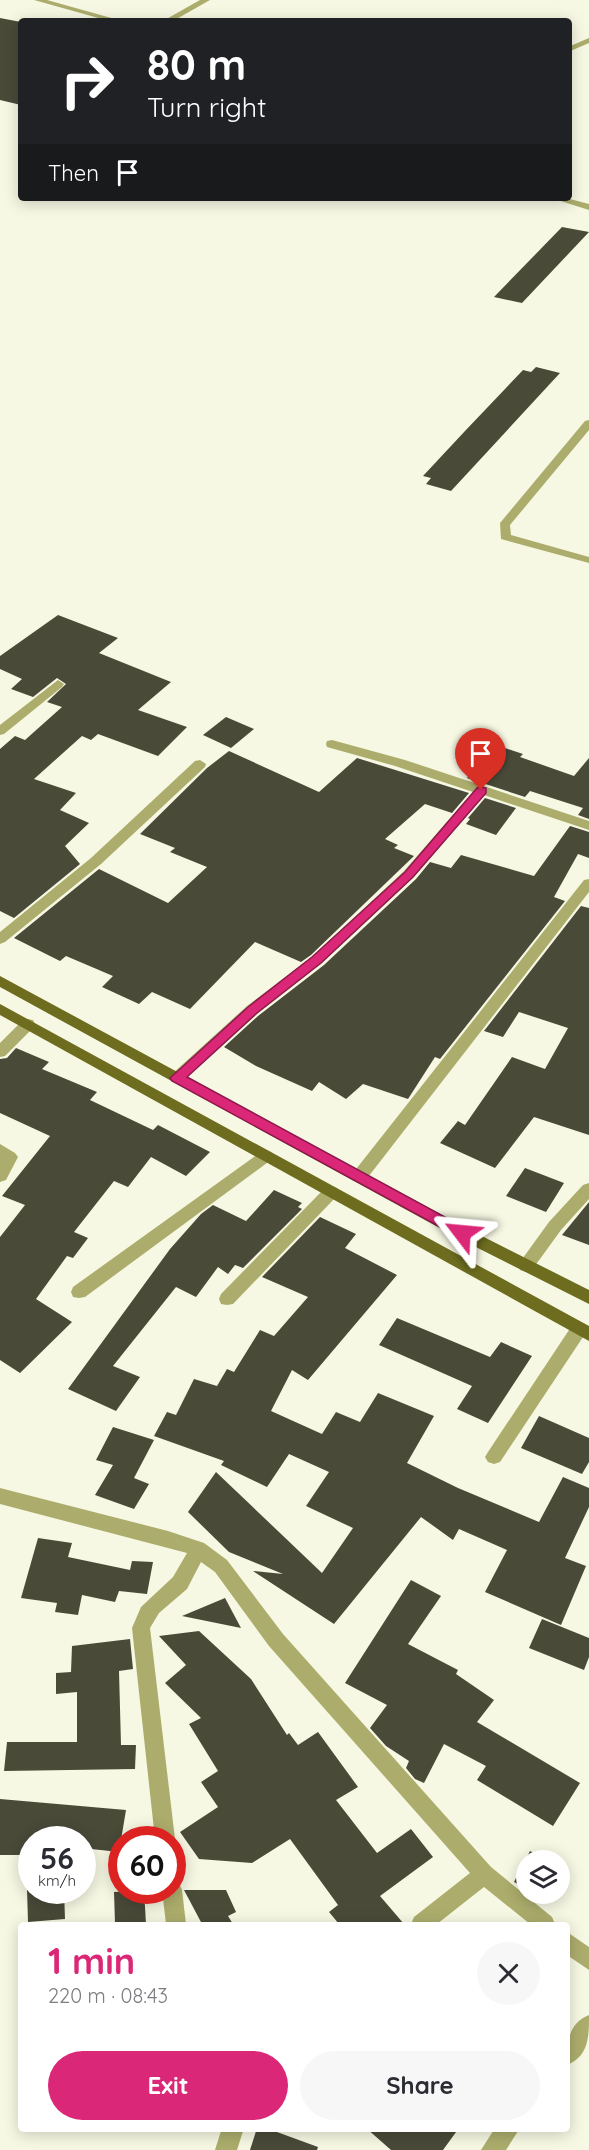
<!DOCTYPE html>
<meta charset="utf-8">
<style>
:root{--surface:#fff;--page:#f7f7f7;--text:#2b2b33;--muted:#7c7c81;--accent:#db2777}
body{margin:0;font-family:Quicksand,sans-serif;background:var(--page);color:var(--text);height:100vh;display:flex;flex-direction:column;font-size:22px;white-space:nowrap}
*{box-sizing:border-box;margin:0}
p{font-size:20px;color:var(--muted)}
.icon{flex:none;width:33px;height:33px;fill:none;stroke:currentColor;stroke-width:2;stroke-linecap:round;stroke-linejoin:round}
.map{position:relative;flex:1;overflow:hidden}
.sheet{position:absolute;left:18px;top:1922px;width:552px;height:210px;display:flex;flex-direction:column;background:var(--surface);border-radius:6px;box-shadow:0 3px 15px #0003}
.sheet>*{flex:none}
.hud{position:absolute;left:18px;top:18px;width:554px;height:183px;border-radius:6px;box-shadow:0 3px 15px #0003;background:#202124;color:#fff;overflow:hidden}
.controls{position:absolute;left:516px;top:1850px;display:grid;gap:12px}
.controls a{display:grid;place-items:center;width:54px;height:54px;border-radius:50%;background:var(--surface);box-shadow:0 3px 15px #0003;font-size:30px}
.speed{position:absolute;left:18px;top:1826px;display:flex;gap:12px;font-size:30px;font-weight:700;text-align:center}
.speed>*{display:grid;place-content:center;width:78px;height:78px;border-radius:50%;background:var(--surface);box-shadow:0 3px 15px #0003;line-height:1}
.speed small{font-size:15px;font-weight:400}
.speed .limit{border:9px solid #d22;background:#fff;color:#111}
.pin{position:absolute;display:grid;place-items:center;width:51px;height:51px;color:#fff;margin:-62px -26px;border-radius:50% 50% 50% 0;rotate:-45deg;box-shadow:0 0 6px #0007}
.pin .icon{rotate:45deg}
.me{position:absolute;width:66px;margin:-33px;rotate:299deg;stroke-linejoin:round;filter:drop-shadow(0 0 4px #0008)}
.turn{display:flex;align-items:center;gap:21px;height:126px;padding:0 30px;font-size:27px}
.turn .icon{width:78px;height:78px;stroke-width:2.5}
.turn b{display:block;font-size:42px;line-height:51px}
.then{display:flex;align-items:center;height:57px;padding:0 30px;background:#0003;gap:12px;font-size:22px}
.round{display:grid;place-items:center;flex:none;width:63px;height:63px;border-radius:32px;background:var(--page)}
.headline{display:flex;align-items:center;justify-content:space-between;height:102px;padding:0 30px}
h1{font-size:36px;font-weight:800;line-height:45px;color:var(--accent)}
.cta{display:flex;gap:12px;margin-top:auto;padding:12px 30px}
.cta a{flex:1;height:69px;border-radius:36px;background:var(--accent);color:#fff;font-size:24px;font-weight:800;line-height:69px;text-align:center}
.cta a+a{background:var(--page);color:var(--text)}
.map>svg:first-child{display:block}
.building{fill:#4a4a39}
.lines{fill:none;stroke-linecap:round;stroke-linejoin:round}
.minor{fill:#acad6c;fill-rule:evenodd}
.major{fill:#6d6c1f;fill-rule:evenodd}
.route{fill:#db2777;stroke:#8e194d;stroke-width:1.5}
</style>
<div class="map">
<svg width="589" height="2150" viewBox="0 0 589 2150">
<rect width="100%" height="100%" fill="#f7f8e3"/>
<g class="building">
<polygon points="0,18 21,22 21,105 0,100"/>
<polygon points="562,227 589,232 522,303 494,297"/>
<polygon points="536,367 560,373 451,491 426,484 431,478 423,476 465,431 523,370 531,372"/>
<polygon points="58,615 118,638 99,653 171,682 138,710 187,727 158,756 98,734 91,740 82,736 34,779 76,793 60,810 89,823 65,846 80,864 14,918 0,911 0,749 15,736 25,740 62,707 47,702 66,684 57,678 33,697 11,689 22,679 0,669 0,656"/>
<polygon points="226,717 254,729 231,748 203,735"/>
<polygon points="496,745 523,754 520,757 574,776 589,758 589,819 578,815 583,808 530,791 525,797 467,778"/>
<polygon points="229,751 319,792 357,758 469,793 452,813 425,804 385,839 398,845 394,848 414,856 311,955 301,962 255,942 190,1009 152,992 139,1004 102,987 113,976 66,956 60,961 14,938 99,869 168,903 207,867 170,852 175,848 140,834 207,768"/>
<polygon points="485,798 516,808 496,835 466,824 470,819 468,818"/>
<polygon points="570,826 589,832 589,858 578,854 554,897 565,901 440,1059 435,1057 408,1099 363,1084 346,1099 319,1082 312,1091 256,1066 224,1047 258,1016 324,965 416,879 430,862 451,868 461,855 534,876"/>
<polygon points="581,906 589,908 589,1135 534,1117 495,1168 440,1143 458,1121 465,1125 512,1057 545,1069 568,1028 519,1012 503,1037 484,1031"/>
<polygon points="16,1048 49,1062 42,1069 97,1092 90,1100 153,1130 158,1125 210,1152 186,1176 151,1157 128,1187 114,1181 74,1232 88,1238 73,1258 67,1256 36,1299 72,1322 20,1373 0,1360 0,1237 25,1205 2,1196 50,1136 0,1113 0,1059 7,1058"/>
<polygon points="525,1168 564,1183 546,1212 506,1196"/>
<polygon points="274,1190 302,1203 298,1207 302,1209 243,1268 235,1265 228,1274 218,1267 196,1297 176,1287 113,1366 140,1377 116,1411 68,1389 170,1249 201,1214 213,1205 246,1221"/>
<polygon points="589,1202 589,1245 562,1235"/>
<polygon points="320,1217 356,1234 345,1248 397,1275 308,1380 292,1370 271,1411 322,1434 336,1412 360,1422 378,1393 434,1416 407,1463 458,1488 539,1522 563,1477 589,1488 589,1507 565,1558 586,1566 561,1625 485,1592 507,1550 459,1529 453,1540 421,1517 334,1624 253,1571 283,1574 229,1552 188,1512 216,1472 322,1573 353,1528 306,1506 329,1472 289,1454 267,1487 221,1465 224,1461 154,1436 167,1412 176,1415 194,1379 217,1386 227,1369 234,1372 260,1330 274,1336 308,1297 262,1277"/>
<polygon points="397,1318 490,1357 501,1342 532,1356 488,1423 457,1409 472,1386 379,1345"/>
<polygon points="539,1416 589,1438 589,1462 582,1474 521,1448"/>
<polygon points="113,1427 154,1440 134,1478 149,1484 134,1509 95,1495 113,1465 96,1460"/>
<polygon points="38,1538 72,1543 68,1557 130,1570 132,1561 153,1562 147,1594 119,1591 115,1602 82,1595 78,1615 55,1612 57,1603 21,1598"/>
<polygon points="411,1580 441,1596 408,1644 458,1670 456,1674 494,1700 477,1722 580,1783 553,1826 477,1780 486,1766 444,1744 424,1783 415,1779 406,1768 409,1761 386,1746 370,1728 387,1705 345,1683"/>
<polygon points="225,1598 241,1628 182,1616"/>
<polygon points="542,1619 589,1638 589,1657 584,1670 529,1648"/>
<polygon points="199,1631 251,1679 287,1735 289,1733 298,1745 318,1732 358,1787 336,1800 377,1853 411,1829 433,1857 380,1896 404,1924 339,1924 329,1912 338,1905 290,1839 252,1863 199,1859 180,1832 218,1807 201,1782 218,1771 189,1724 201,1718 165,1683 186,1665 159,1636"/>
<polygon points="130,1639 133,1669 119,1671 121,1745 136,1745 135,1769 4,1771 7,1742 77,1742 77,1692 56,1694 56,1673 71,1672 72,1646"/>
<polygon points="0,1799 126,1810 119,1852 82,1848 82,1839 32,1839 32,1855 0,1855"/>
<polygon points="530,1851 547,1860 526,1860 526,1888 514,1882"/>
<polygon points="27,1890 64,1890 65,1919 28,1922"/>
<polygon points="144,1890 146,1924 115,1924 114,1892"/>
<polygon points="184,1890 226,1890 236,1912 228,1916 233,1924 202,1924"/>
<polygon points="257,2128 266,2128 318,2147 317,2150 250,2150"/>
<polygon points="366,2128 459,2128 443,2150 391,2150"/>
</g>
<g class="lines">
<g class="minor">
<polygon points="34,0 47,0 122,21 109,21"/>
<polygon points="200,0 210,0 173,21 163,21"/>
<polygon points="589,38 589,43 568,52 568,47"/>
<polygon points="568,147 572,150 568,152"/>
<polygon points="551,198 566,198 589,204 589,210"/>
<polygon points="589,420 589,430 510,525 511,535 589,557 589,563 501,539 500,523 585,421"/>
<polygon points="58,680 64,684 62,687 4,734 0,735 0,725"/>
<polygon points="332,740 405,760 589,821 589,830 484,795 414,877 322,963 257,1014 182,1082 172,1082 169,1078 172,1074 247,1006 312,957 404,871 473,792 395,766 327,747 326,744 327,741"/>
<polygon points="200,760 206,764 205,767 101,864 5,942 0,944 0,932 91,858 195,761"/>
<polygon points="589,879 589,892 365,1181 353,1181 351,1177 353,1173 584,880"/>
<polygon points="28,1019 33,1020 35,1024 33,1028 5,1056 0,1057 0,1043 23,1020"/>
<polygon points="0,1144 15,1153 18,1157 6,1180 0,1182"/>
<polygon points="266,1150 271,1152 274,1156 271,1160 85,1297 79,1298 73,1297 71,1292 73,1287 261,1152"/>
<polygon points="589,1183 589,1199 561,1230 532,1270 526,1272 520,1270 518,1266 520,1262 549,1222 583,1185"/>
<polygon points="331,1186 337,1188 339,1192 337,1196 233,1304 227,1305 221,1304 219,1299 221,1294 325,1188"/>
<polygon points="579,1322 585,1324 587,1329 585,1334 500,1462 494,1464 488,1462 485,1457 488,1452 573,1324"/>
<polygon points="0,1488 168,1531 204,1543 227,1560 283,1634 491,1867 552,1917 555,1924 530,1924 484,1887 437,1924 411,1924 414,1917 470,1873 269,1646 215,1572 201,1562 187,1589 159,1613 150,1628 175,1839 172,1845 172,1839 155,1839 132,1628 141,1607 173,1577 187,1553 0,1504"/>
<polygon points="172,1880 179,1883 182,1890 186,1924 166,1924 162,1890 172,1890"/>
<polygon points="567,1932 589,1947 589,1970 567,1955"/>
<path d="M589,2015c0,21 0,41 -22,50 0,-21 0,-41 22,-50z"/>
<polygon points="222,2128 244,2128 237,2150 215,2150"/>
<polygon points="495,2128 520,2128 506,2150 481,2150"/>
</g>
<g class="major">
<polygon points="0,976 468,1229 589,1290 589,1304 456,1237 0,987"/>
<polygon points="0,1004 589,1326 589,1341 0,1015"/>
</g>
</g>
<polygon class="route" points="481,787 486,788 486,793 413,877 321,963 257,1013 187,1077 467,1229 469,1233 467,1237 462,1239 172,1081 170,1078 248,1007 312,957 405,872 477,788"/>
</svg>
<div class="controls">
<a><svg class="icon" aria-label="layers" viewBox="0 0 24 24"><path d="M12 4l9 5-9 5-9-5zM3 14l9 5 9-5"/></svg></a>
</div>
<div class="speed"><div>56<small>km/h</small></div><div class="limit">60</div></div>
<div class="pin" style="left:481px;top:790px;background:#d93025"><svg class="icon" aria-label="arrive" viewBox="0 0 24 24"><path d="M6 21V4h12l-3 4 3 4H6"/></svg></div>
<svg class="me" style="left:462px;top:1233px" viewBox="-20 -20 40 40"><path d="M0-17L14 15 0 8-14 15z" fill="#db2777" stroke="#fff" stroke-width="4"/></svg>
<div class="hud">
<div class="turn"><svg class="icon" aria-label="right" viewBox="0 0 24 24"><path d="M7 20v-9h11M14 6l5 5-5 5"/></svg><div><b>80 m</b>Turn right</div></div>
<div class="then">Then<svg class="icon" aria-label="arrive" viewBox="0 0 24 24"><path d="M6 21V4h12l-3 4 3 4H6"/></svg></div>
</div>
<section class="sheet">
<div class="headline"><div><h1>1 min</h1><p>220 m · 08:43</p></div><a class="round"><svg class="icon" aria-label="close" viewBox="0 0 24 24"><path d="M6 6l12 12M18 6L6 18"/></svg></a></div>
<div class="cta"><a>Exit</a><a>Share</a></div>
</section>
</div>
